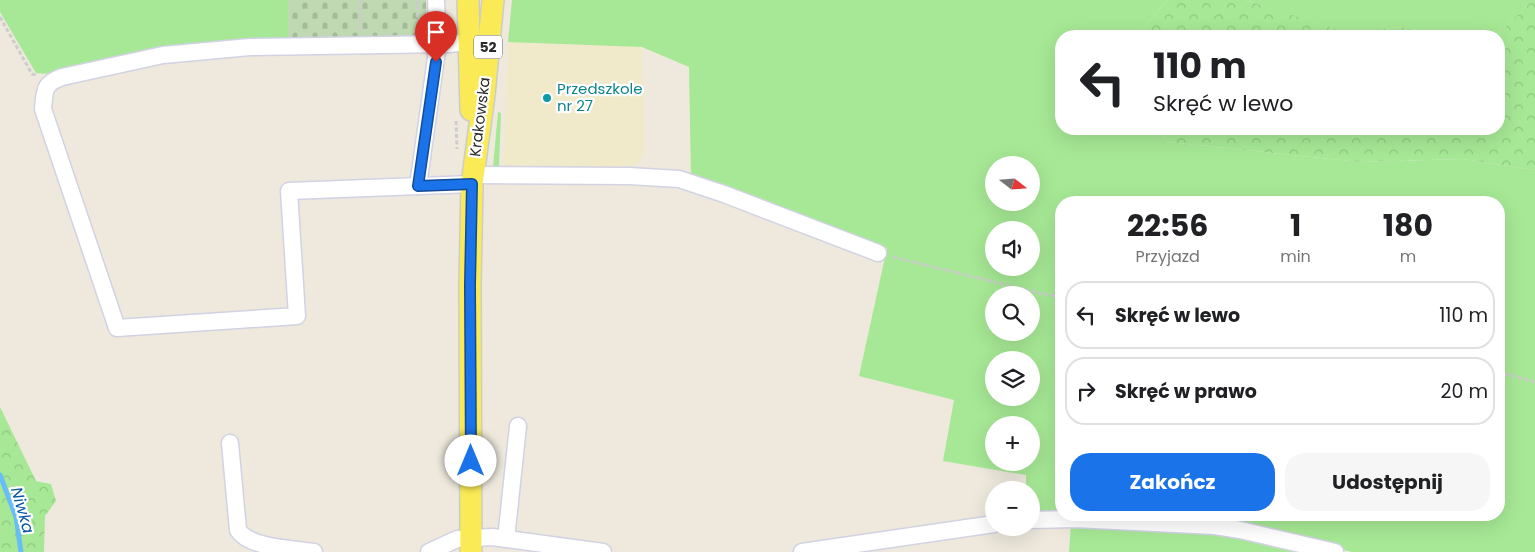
<!DOCTYPE html>
<html lang="pl">
<meta charset="utf-8">
<style>
:root{--surface:#fff;--page:#f6f6f6;--text:#202124;--muted:#757577;--line:#e0e0e0;--accent:#1a73e8}
body{margin:0;font-family:Poppins,sans-serif;background:var(--page);color:var(--text);height:100vh;display:flex;flex-direction:column;font-size:19px;white-space:nowrap}
*{box-sizing:border-box;margin:0}
p{font-size:16px;color:var(--muted)}
.icon{flex:none;width:28px;height:28px;fill:none;stroke:currentColor;stroke-width:2;stroke-linecap:round;stroke-linejoin:round}
.map{position:relative;flex:1;overflow:hidden}
.drawer{position:absolute;left:1055px;top:196px;width:450px;height:325px;display:flex;flex-direction:column;background:var(--surface);border-radius:20px;box-shadow:0 5px 20px #0002}
.drawer>*{flex:none}
.hud{position:absolute;left:1055px;top:30px;width:450px;height:105px;border-radius:20px;box-shadow:0 5px 20px #0002;background:#fff;color:var(--text);overflow:hidden}
.needle{width:32px;rotate:107deg}
.fabs{position:absolute;left:985px;top:156px;display:grid;gap:10px}
.fabs a{display:grid;place-items:center;width:55px;height:55px;border-radius:50%;background:var(--surface);box-shadow:0 5px 20px #0002;font-size:25px}
.pin{position:absolute;display:grid;place-items:center;width:42px;height:42px;color:#fff;margin:-51px -21px;border-radius:50% 50% 50% 0;rotate:-45deg;box-shadow:0 0 5px #0007}
.pin .icon{rotate:45deg}
.me{position:absolute;width:55px;margin:-28px;rotate:0deg;stroke-linejoin:round;filter:drop-shadow(0 0 4px #0008)}
.turn{display:flex;align-items:center;gap:18px;height:105px;padding:0 15px;font-size:22px}
.turn .icon{width:65px;height:65px;stroke-width:2.5}
.turn b{display:block;font-size:35px;line-height:42px}
.eta{display:flex;justify-content:space-evenly;align-items:center;height:85px;text-align:center}
.eta b{font-size:30px;font-weight:700;line-height:35px}
.action{display:flex;gap:10px;margin-top:auto;padding:10px 15px}
.action a{flex:1;height:58px;border-radius:20px;background:var(--accent);color:#fff;font-size:20px;font-weight:700;line-height:58px;text-align:center}
.action a+a{background:var(--page);color:var(--text)}
ul{padding:0;list-style:none}
li{display:flex;align-items:center;gap:15px;height:68px;margin:0 10px 8px;padding:0 5px;border:2px solid var(--line);border-radius:20px}
li div{flex:1}
li b{display:block;font-size:19px}
li em{font-style:normal}
.map>svg:first-child{display:block}
.education{fill:#f0eacb}
.grass{fill:#a6e895;fill-rule:evenodd}
.forest{fill:url(#forest-crowns)}
.cemetery{fill:url(#cemetery-stones)}
.lines{fill:none;stroke-linecap:round;stroke-linejoin:round}
.stream{stroke:#69bdf6;stroke-width:5}
.minor-casing{stroke:#d2d2e5;stroke-width:19}
.major-casing{stroke:#ccc;stroke-width:24}
.path{stroke:#ccc;stroke-width:3;stroke-dasharray:4 2.5;stroke-linecap:butt}
.minor{stroke:#fff;stroke-width:16}
.major{stroke:#faeb56;stroke-width:21}
.route-casing{stroke:#114b97;stroke-width:12}
.route{stroke:#1a73e8;stroke-width:9}
.culture-dot{fill:#0f9aa8;stroke:#fff;stroke-width:2}
.labels{text-anchor:middle;stroke-width:4.5;stroke-linejoin:round;paint-order:stroke}
.shield{fill:#fff;stroke:#6b6b6b;stroke-width:1}
.shield-label{font-size:14px;font-weight:bold;fill:#2b2b2b}
.culture-label{font-size:15px;fill:#0d838f;stroke:#fff;text-anchor:start}
.street-label{font-size:15px;fill:#2b2b2b;stroke:#fff}
.water-label{font-size:16px;font-style:italic;fill:#0557a6;stroke:#fff}
</style>
<div class="map">
<svg width="1535" height="552" viewBox="0 0 1535 552">
<defs>
<pattern id="forest-crowns" width="20" height="18" patternUnits="userSpaceOnUse" patternTransform="scale(1.25)"><rect width="20" height="18" fill="#a6e895"/><path d="M2 6a3 3 0 1 1 6 0M12 15a3 3 0 1 1 6 0" fill="none" stroke="#8fc781"/></pattern>
<pattern id="cemetery-stones" width="16" height="16" patternUnits="userSpaceOnUse" patternTransform="scale(1.25)"><rect width="16" height="16" fill="#c0d9b2"/><path d="M2 7V4a2 2 0 0 1 4 0v3zM10 15v-3a2 2 0 0 1 4 0v3z" fill="#a5ba99"/></pattern>
</defs>
<rect width="100%" height="100%" fill="#eee9dc"/>
<polygon class="education" points="508,42 642,47 645,151 640,162 631,168 620,170 503,166"/>
<g class="grass">
<polygon points="0,0 288,0 288,42 157,51 49,74 36,73 0,12"/>
<path d="M512,0h656l-30,33v3h-77v93h97l10,13 192,20 103,-3 72,11v382h-183l-113,-28 -112,-9h372v-313h-438v311l-30,2v-25h-5v-15l-83,-14 11,-61 -95,-24 28,-128 -196,-70 -2,-111 -47,-20 -134,-5zM994,165h37v37h-37zM994,230h37v38h-37zM994,295h37v37h-37zM994,360h37v38h-37zM994,425h37v37h-37z"/>
<polygon points="1245,0 1535,0 1535,3 1530,3 1496,36 1447,36 1402,27 1345,33"/>
<polygon points="498,112 501,113 499,166 493,167"/>
<polygon points="1071,523 1187,527 1318,552 1069,552"/>
</g>
<g class="forest">
<polygon points="1168,0 1245,0 1345,32 1402,27 1447,36 1138,36 1138,33"/>
<polygon points="1530,3 1535,3 1535,170 1463,159 1360,162 1168,142 1158,129 1499,129 1499,36 1496,36"/>
<polygon points="0,407 36,481 51,484 56,501 45,516 44,552 0,552"/>
</g>
<polygon class="cemetery" points="288,0 426,0 427,39 288,42"/>
<g class="lines">
<polyline class="stream" points="0,475 16,517 21,552"/>
<g class="minor-casing">
<g id="minor">
<path d="M469,42l-20,2 -199,3 -87,8 -101,22c-19,7 -17,13 -19,32l74,219 180,-12 -8,-125 183,-7"/>
<polyline points="473,175 629,176 679,179 724,194 878,253"/>
<polyline points="418,186 438,44 436,0"/>
<path d="M230,443l8,87c11,18 56,19 76,22"/>
<polyline points="1031,520 1075,519 1215,526 1240,530 1335,552"/>
<polyline points="506,539 518,426"/>
<polyline points="429,552 457,539 492,537 603,552"/>
<polyline points="802,552 994,524"/>
</g>
</g>
<g class="major-casing">
<g id="major">
<polyline points="468,0 471,110"/>
<polyline points="471,552 470,285 472,184 484,95 493,0"/>
</g>
</g>
<g class="path">
<polyline points="417,0 418,29"/>
<polyline points="0,17 32,74 36,75"/>
<polyline points="361,30 361,0"/>
<polyline points="456,121 457,149"/>
<polyline points="893,257 1039,293 1061,297"/>
<polyline points="1499,372 1535,382"/>
</g>
<use href="#minor" class="minor"/>
<use href="#major" class="major"/>
</g>
<g class="lines">
<g class="route-casing">
<polyline id="route" points="436,62 418,186 472,184 470,285 471,461"/>
</g>
<use href="#route" class="route"/>
</g>
<circle class="culture-dot" cx="547" cy="98" r="5"/>
<g class="labels">
<rect class="shield" x="474" y="35.5" width="28" height="23" rx="4"/>
<g class="shield-label">
<text x="488" y="52">52</text>
</g>
<g class="culture-label">
<text x="557" y="94">Przedszkole<tspan x="557" dy="17">nr 27</tspan></text>
</g>
<g class="street-label">
<text transform="translate(480 117) rotate(-83)" y="5">Krakowska</text>
</g>
<g class="water-label">
<text transform="translate(23 510) rotate(74)" y="6">Niwka</text>
</g>
</g>
</svg>
<div class="fabs">
<a><svg class="needle" viewBox="-14 -14 28 28"><path d="M0-13l5 13h-10z" fill="#e53935"/><path d="M0 13l5-13h-10z" fill="#757577"/></svg></a>
<a><svg class="icon" aria-label="sound" viewBox="0 0 24 24"><path d="M4 9h4l5-4v14l-5-4H4zM17 9q2 3 0 6"/></svg></a>
<a><svg class="icon" aria-label="search" viewBox="0 0 24 24"><circle cx="10" cy="10" r="6"/><path d="M15 15l6 6"/></svg></a>
<a><svg class="icon" aria-label="layers" viewBox="0 0 24 24"><path d="M12 4l9 5-9 5-9-5zM3 14l9 5 9-5"/></svg></a>
<a>+</a>
<a>−</a>
</div>
<div class="pin" style="left:436px;top:62px;background:#d93025"><svg class="icon" aria-label="arrive" viewBox="0 0 24 24"><path d="M6 21V4h12l-3 4 3 4H6"/></svg></div>
<svg class="me" style="left:471px;top:461px" viewBox="-20 -20 40 40"><circle r="19" fill="#fff"/><path d="M0-13L10 11 0 6-10 11z" fill="#1a73e8"/></svg>
<div class="hud">
<div class="turn"><svg class="icon" aria-label="left" viewBox="0 0 24 24"><path d="M17 20v-9H6M10 6l-5 5 5 5"/></svg><div><b>110 m</b>Skręć w lewo</div></div>
</div>
<section class="drawer">
<div class="eta">
<div><b>22:56</b><p>Przyjazd</p></div>
<div><b>1</b><p>min</p></div>
<div><b>180</b><p>m</p></div>
</div>
<ul>
<li><svg class="icon" aria-label="left" viewBox="0 0 24 24"><path d="M17 20v-9H6M10 6l-5 5 5 5"/></svg><div><b>Skręć w lewo</b></div><em>110 m</em></li>
<li><svg class="icon" aria-label="right" viewBox="0 0 24 24"><path d="M7 20v-9h11M14 6l5 5-5 5"/></svg><div><b>Skręć w prawo</b></div><em>20 m</em></li>
</ul>
<div class="action"><a>Zakończ</a><a>Udostępnij</a></div>
</section>
</div>
